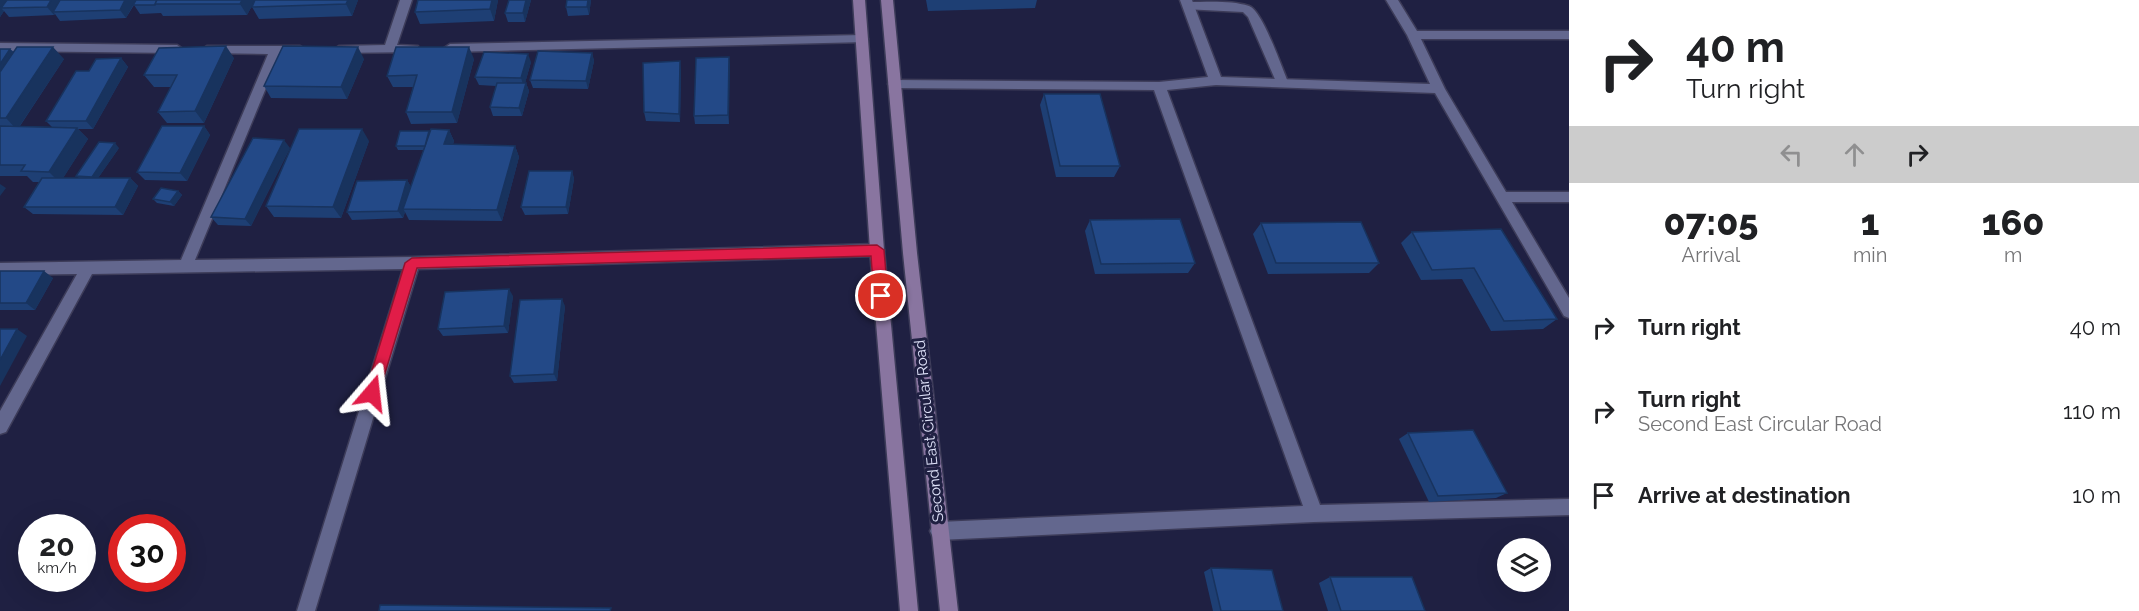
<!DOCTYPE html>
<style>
:root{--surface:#fff;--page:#f6f6f6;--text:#202124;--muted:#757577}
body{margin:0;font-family:Raleway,sans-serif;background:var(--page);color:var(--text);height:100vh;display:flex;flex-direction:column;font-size:22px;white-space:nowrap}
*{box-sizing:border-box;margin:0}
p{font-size:20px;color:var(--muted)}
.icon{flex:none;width:33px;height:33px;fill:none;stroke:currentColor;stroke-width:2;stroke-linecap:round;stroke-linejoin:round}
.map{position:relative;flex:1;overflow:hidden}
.side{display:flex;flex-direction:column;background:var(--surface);width:570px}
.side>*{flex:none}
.hud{background:#fff;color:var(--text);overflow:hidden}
.controls{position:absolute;left:1497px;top:538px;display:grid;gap:12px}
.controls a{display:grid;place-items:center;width:54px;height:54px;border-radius:50%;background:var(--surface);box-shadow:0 6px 24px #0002;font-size:30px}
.speed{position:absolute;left:18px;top:514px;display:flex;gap:12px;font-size:30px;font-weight:700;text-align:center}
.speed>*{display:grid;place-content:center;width:78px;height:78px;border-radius:50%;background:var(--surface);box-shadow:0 6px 24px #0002;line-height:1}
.speed small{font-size:15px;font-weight:400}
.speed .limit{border:9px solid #d22;background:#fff;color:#111}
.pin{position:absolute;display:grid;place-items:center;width:51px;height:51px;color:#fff;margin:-26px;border:3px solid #fff;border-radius:50%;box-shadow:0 2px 6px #0007}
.me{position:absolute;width:66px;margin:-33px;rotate:17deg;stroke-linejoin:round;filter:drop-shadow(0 0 4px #0008)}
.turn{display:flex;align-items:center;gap:21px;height:126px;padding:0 18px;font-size:27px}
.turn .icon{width:78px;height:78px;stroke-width:2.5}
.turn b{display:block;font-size:42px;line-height:51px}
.lanes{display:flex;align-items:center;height:57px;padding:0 18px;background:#0003;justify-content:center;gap:30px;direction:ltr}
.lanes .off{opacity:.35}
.eta{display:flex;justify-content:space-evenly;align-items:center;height:102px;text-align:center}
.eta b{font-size:36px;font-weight:800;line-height:42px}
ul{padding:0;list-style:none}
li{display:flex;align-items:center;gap:18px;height:84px;padding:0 18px}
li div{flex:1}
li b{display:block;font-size:22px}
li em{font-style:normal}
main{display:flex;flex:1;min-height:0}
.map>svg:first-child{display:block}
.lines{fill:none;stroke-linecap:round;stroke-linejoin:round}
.lane-casing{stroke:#3d3c59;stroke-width:3}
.street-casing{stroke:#3d3c59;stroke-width:3}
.secondary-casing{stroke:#3d3c59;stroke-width:3}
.lane{fill:#63678e;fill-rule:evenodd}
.street{fill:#63678e;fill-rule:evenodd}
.secondary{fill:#8975a0;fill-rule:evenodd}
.wall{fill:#1e3f74}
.shaded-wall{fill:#18335e}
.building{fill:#234987;stroke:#18335e;stroke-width:1.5}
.route{fill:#e11d48;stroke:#92132f;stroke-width:1.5}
.labels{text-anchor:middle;stroke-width:6;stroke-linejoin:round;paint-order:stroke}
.street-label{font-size:15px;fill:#dfe2f9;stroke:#1f2042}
</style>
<main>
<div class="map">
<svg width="1569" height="611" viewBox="0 0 1569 611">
<rect width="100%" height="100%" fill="#1f2042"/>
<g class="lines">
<g class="lane-casing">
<path id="lane" d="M1188,2c19,0 43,-2 61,4 14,5 33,63 40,78l-2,3h-8l-2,-3 -29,-67 -5,-5 -59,-3v-6z"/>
</g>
<g class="street-casing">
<g id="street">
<polygon points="400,0 412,0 397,45 418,46 418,52 335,53 333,50 339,46 385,45"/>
<polygon points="1180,0 1192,0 1221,77 1430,84 1407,35 1386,0 1398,0 1417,31 1569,31 1569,39 1421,39 1445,89 1506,192 1569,192 1569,202 1512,202 1569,298 1569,318 1564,316 1435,93 1216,85 1167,90 1320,505 1569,499 1569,515 1314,522 939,540 933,537 930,531 933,525 939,522 1303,506 1154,90 894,88 888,84 894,80 1159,82 1208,77"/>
<polygon points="862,35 868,39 866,42 450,52 444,48 450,44"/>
<polygon points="0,43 177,45 183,49 177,53 0,51"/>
<polygon points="207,46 300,46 306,50 300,54 280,54 195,260 412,257 877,244 882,246 884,250 882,254 877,256 418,269 315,611 297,611 403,269 92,274 6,432 0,434 0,411 77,274 0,275 0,263 181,260 268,54 203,53 201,50"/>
</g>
</g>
<g class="secondary-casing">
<g id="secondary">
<polygon points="853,0 865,0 884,250 918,611 900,611 870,250"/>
<polygon points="881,0 893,0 917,253 958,611 940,611 903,253"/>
</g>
</g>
<use href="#lane" class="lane"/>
<use href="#street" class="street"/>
<use href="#secondary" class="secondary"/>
</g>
<g class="wall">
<polygon points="0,0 358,0 352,16 259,19 252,7 254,2 247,15 163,16 161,13 140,14 134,5 126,18 60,21 55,14 54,15 9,17 4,11 0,17"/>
<polygon points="418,0 507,0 498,0 494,21 420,24 415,12"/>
<polygon points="509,0 531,0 525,22 508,22 505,13"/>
<polygon points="567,0 591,0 589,15 568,16 566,7"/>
<polygon points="926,0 1037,0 1035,8 928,11"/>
<polygon points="0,49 10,49 14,52 64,59 20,126 52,127 46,121 89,71 121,58 128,67 93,129 78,129 88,139 63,178 79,178 76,176 119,148 98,178 130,178 138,186 123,215 33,214 24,207 39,182 33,182 27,176 0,176"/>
<polygon points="592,53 594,61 588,89 533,88 530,80"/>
<polygon points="729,57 729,124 695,124 694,116"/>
<polygon points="234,58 204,123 167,123 158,112 171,87 154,87 144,75"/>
<polygon points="364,59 347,99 271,98 264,86"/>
<polygon points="474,59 457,123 411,124 406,112 413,87 393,87 387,76"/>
<polygon points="531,62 525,83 526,83 529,91 522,116 493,116 490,107 496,86 479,85 475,77"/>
<polygon points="681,70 680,122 646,121 644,112"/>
<polygon points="1044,94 1120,166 1114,177 1056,177 1040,105"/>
<polygon points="204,126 210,135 187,181 145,180 137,172"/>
<polygon points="449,130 454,141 453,144 515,146 519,157 502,221 409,220 405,212 403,218 352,220 347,212 407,180 411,187 424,150 398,150 396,146 430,132"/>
<polygon points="369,141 341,218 274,217 266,206"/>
<polygon points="290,148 251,226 218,225 211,217"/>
<polygon points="572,171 574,179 568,214 525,215 521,207"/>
<polygon points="178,191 182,195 174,206 157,203 153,199"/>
<polygon points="1090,220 1195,263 1188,273 1095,274 1085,231"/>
<polygon points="1261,223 1379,263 1369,273 1268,274 1253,234"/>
<polygon points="1501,229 1557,319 1543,329 1491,331 1462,279 1421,280 1401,243 1412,232"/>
<polygon points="0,271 53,278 35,310 0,310"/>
<polygon points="513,296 508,333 443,336 438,329"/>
<polygon points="565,306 557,381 514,383 510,376"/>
<polygon points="1408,433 1507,493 1496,498 1429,502 1399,439"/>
<polygon points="1211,568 1283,611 1213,611 1204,572"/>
<polygon points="1330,577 1425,611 1328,611 1319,583"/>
</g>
<g class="shaded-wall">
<polygon points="0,0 11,0 1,8 4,11 0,17"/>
<polygon points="51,0 64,0 53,12 55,14 54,15 47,7"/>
<polygon points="125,0 136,0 126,18 120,10"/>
<polygon points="242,0 255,0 247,15 240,4"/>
<polygon points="348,0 358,0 352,16 346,4"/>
<polygon points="492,0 498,0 494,21 490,9"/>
<polygon points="526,0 531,0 525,22 523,13"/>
<polygon points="588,0 591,0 589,15 587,7"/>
<polygon points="226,46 234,58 204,123 195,111"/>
<polygon points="53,47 64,59 17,130 6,118"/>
<polygon points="358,47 364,59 347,99 341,87"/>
<polygon points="469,47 474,59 457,123 452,112"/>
<polygon points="10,49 18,57 0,84 0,64"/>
<polygon points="592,53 594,61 588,89 586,81"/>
<polygon points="528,54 531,62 524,87 521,78"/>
<polygon points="729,57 730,65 729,124 728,115"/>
<polygon points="121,58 128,67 93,129 86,121"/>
<polygon points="680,61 681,70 680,122 679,114"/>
<polygon points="526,83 529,91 522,116 519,108"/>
<polygon points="204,126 210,135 187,181 180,173"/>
<polygon points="77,128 88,139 60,183 49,172"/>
<polygon points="362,129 369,141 341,218 333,207"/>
<polygon points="449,130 454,141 449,156 444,144"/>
<polygon points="284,140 290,148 251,226 245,219"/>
<polygon points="115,143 119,148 96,181 92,177"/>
<polygon points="515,146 519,157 502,221 497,210"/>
<polygon points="572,171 574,179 568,214 566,207"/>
<polygon points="130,178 138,186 123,215 115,207"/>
<polygon points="407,180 411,187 403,209 405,212 403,218 398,211"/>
<polygon points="0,184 6,188 0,196"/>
<polygon points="178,191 182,195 174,206 170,202"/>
<polygon points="44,271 53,278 35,310 26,303"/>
<polygon points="509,289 513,296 508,333 504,326"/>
<polygon points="562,299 565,306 557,381 554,374"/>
<polygon points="17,329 27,336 0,386 0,360"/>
</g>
<g class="building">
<polygon points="7,0 51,0 47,7 1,8"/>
<polygon points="60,0 125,0 120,10 53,12"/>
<polygon points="136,0 157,0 155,5 133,5"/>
<polygon points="157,0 242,0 240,4 155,4"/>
<polygon points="255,0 348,0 346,4 252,7"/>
<polygon points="418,0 492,0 490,9 415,12"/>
<polygon points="509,0 526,0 523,13 505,13"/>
<polygon points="567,0 588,0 587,7 566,7"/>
<polygon points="226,46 195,111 158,112 177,75 144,75 159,48"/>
<polygon points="283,46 358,47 341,87 264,86"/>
<polygon points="17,47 53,47 6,118 0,118 0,72"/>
<polygon points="396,47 469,47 452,112 406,112 417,75 387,76"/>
<polygon points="0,49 10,49 0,64"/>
<polygon points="538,51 592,53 586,81 530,80"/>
<polygon points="484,52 528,54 521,78 475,77"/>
<polygon points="729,57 728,115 694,116 696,58"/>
<polygon points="121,58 86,121 46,121 76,71 89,71 96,59"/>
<polygon points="680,61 679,114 644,112 643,63"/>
<polygon points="497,83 526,83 519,108 490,107"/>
<polygon points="1044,94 1100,94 1120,166 1060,166"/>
<polygon points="0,126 77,128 49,172 21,171 25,165 0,165"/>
<polygon points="162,126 204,126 180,173 137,172"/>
<polygon points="299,129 362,129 333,207 266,206"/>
<polygon points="431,129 449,130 444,144 515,146 497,210 403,209"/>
<polygon points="400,131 429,131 425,146 396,146"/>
<polygon points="253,138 284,140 245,219 211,217"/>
<polygon points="99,142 115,143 92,177 76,176"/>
<polygon points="529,171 572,171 566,207 521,207"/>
<polygon points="42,178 130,178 115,207 24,207"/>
<polygon points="407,180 398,211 347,212 357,181"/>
<polygon points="161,188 178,191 170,202 153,199"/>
<polygon points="1180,219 1195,263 1101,264 1090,220"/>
<polygon points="1361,222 1379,263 1276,263 1261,223"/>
<polygon points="1501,229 1557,319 1504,321 1474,268 1432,270 1412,232"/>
<polygon points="0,271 44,271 26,303 0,303"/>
<polygon points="509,289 504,326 438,329 445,292"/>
<polygon points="562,299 554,374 510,376 520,300"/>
<polygon points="0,329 17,329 0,360"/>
<polygon points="1473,430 1507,493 1438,496 1408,433"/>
<polygon points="1211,568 1272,570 1283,611 1221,611"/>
<polygon points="1330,577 1412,577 1425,611 1341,611"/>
<polygon points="380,605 611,608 610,611 379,611"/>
</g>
<polygon class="route" points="877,245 884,250 888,296 881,302 874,296 871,256 417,268 379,393 377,398 372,400 367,398 365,393 405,263 412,258"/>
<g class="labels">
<g class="street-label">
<text transform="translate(929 431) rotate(-96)" y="5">Second East Circular Road</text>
</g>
</g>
</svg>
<div class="controls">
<a><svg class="icon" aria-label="layers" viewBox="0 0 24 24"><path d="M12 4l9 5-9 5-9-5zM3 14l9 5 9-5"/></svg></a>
</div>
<div class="speed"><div>20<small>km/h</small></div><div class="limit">30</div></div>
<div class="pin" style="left:881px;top:296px;background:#d93025"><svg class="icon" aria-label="arrive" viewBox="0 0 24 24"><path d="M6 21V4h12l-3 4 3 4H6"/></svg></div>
<svg class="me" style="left:372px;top:393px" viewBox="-20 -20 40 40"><path d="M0-17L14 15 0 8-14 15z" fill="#e11d48" stroke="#fff" stroke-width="4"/></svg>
</div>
<section class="side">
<div class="hud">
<div class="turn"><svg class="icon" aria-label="right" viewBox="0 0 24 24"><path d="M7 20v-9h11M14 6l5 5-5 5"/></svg><div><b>40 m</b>Turn right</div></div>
<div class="lanes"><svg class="icon off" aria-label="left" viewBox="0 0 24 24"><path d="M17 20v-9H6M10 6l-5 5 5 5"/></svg><svg class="icon off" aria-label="ahead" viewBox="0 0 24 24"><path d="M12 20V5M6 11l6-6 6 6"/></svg><svg class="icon" aria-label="right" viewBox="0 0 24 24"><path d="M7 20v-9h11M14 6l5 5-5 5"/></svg></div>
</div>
<div class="eta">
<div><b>07:05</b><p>Arrival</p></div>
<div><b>1</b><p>min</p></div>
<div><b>160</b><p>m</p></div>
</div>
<ul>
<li><svg class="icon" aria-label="right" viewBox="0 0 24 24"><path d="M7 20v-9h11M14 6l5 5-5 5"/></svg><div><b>Turn right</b></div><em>40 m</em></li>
<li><svg class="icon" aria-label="right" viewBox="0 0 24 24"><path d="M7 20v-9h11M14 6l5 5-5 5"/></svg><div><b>Turn right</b><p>Second East Circular Road</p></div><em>110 m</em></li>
<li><svg class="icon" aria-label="arrive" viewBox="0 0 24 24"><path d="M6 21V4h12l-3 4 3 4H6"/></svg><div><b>Arrive at destination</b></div><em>10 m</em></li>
</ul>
</section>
</main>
